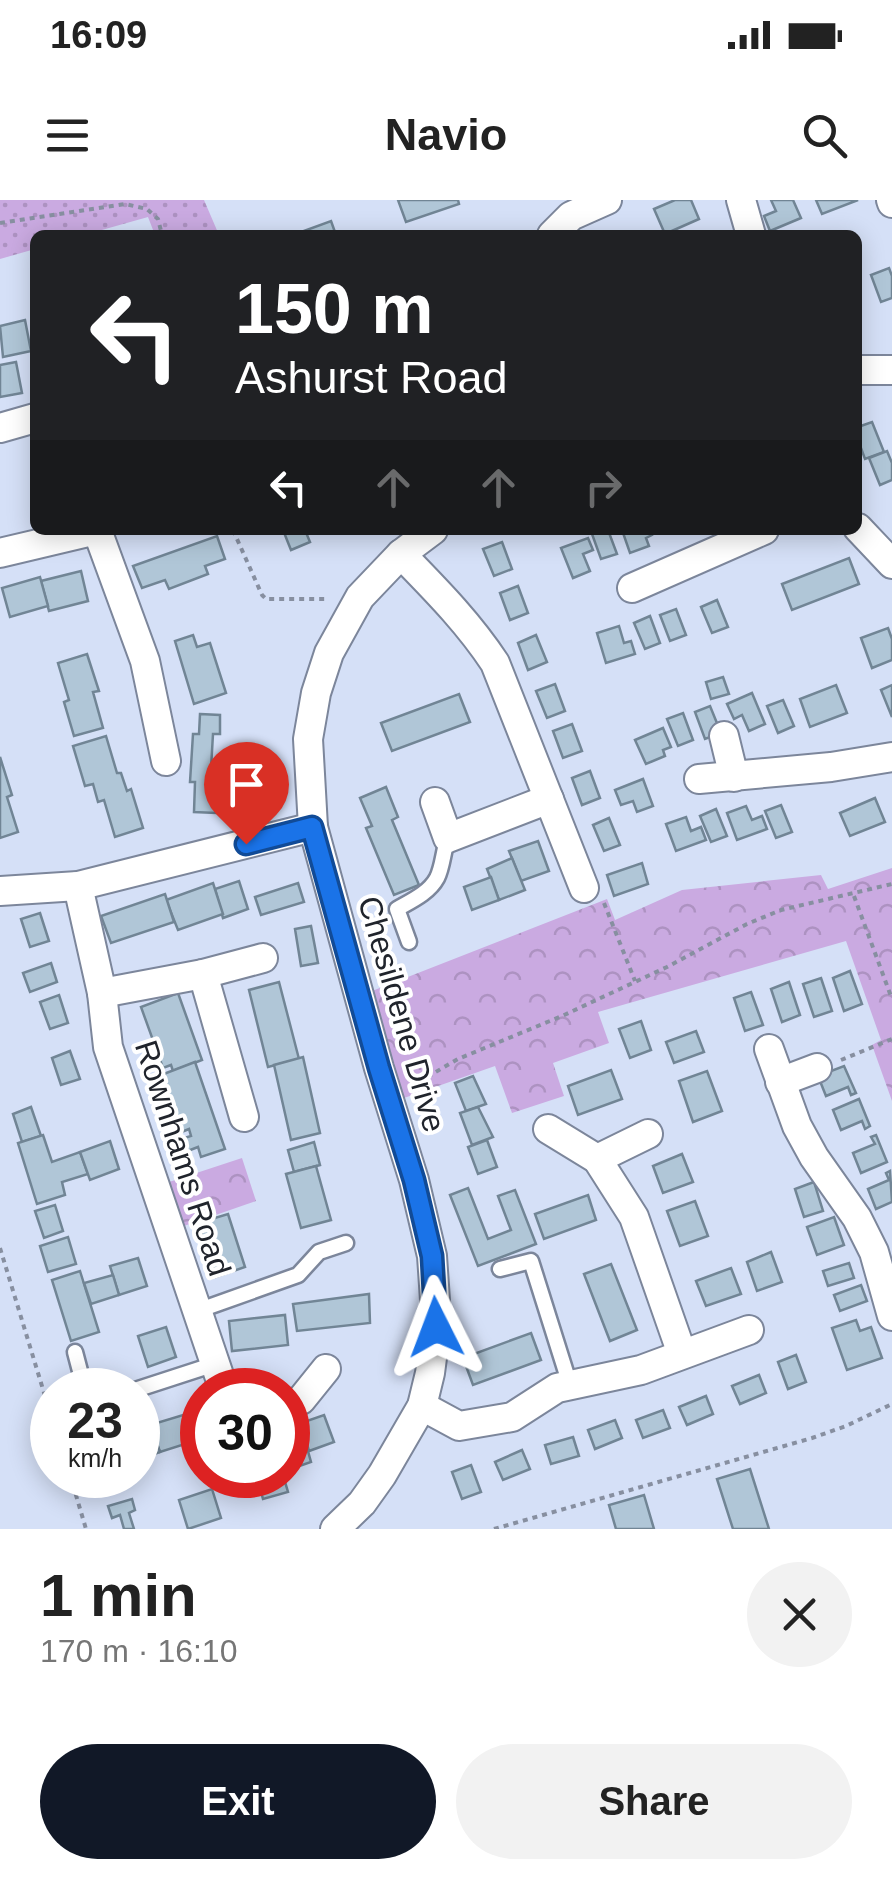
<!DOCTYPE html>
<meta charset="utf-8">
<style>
:root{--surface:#fff;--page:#f2f2f2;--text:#222;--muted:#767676;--accent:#111827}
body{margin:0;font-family:Helvetica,sans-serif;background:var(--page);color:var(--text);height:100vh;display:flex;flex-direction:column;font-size:38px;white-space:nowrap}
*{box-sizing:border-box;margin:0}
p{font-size:32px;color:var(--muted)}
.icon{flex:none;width:55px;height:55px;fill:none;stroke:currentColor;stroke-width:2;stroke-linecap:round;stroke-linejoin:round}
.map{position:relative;height:1329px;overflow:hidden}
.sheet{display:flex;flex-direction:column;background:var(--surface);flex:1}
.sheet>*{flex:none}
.banner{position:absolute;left:30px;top:30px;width:832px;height:305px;border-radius:15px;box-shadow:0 5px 25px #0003;background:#202124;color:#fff;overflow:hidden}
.speed{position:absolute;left:30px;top:1168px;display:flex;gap:20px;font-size:50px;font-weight:700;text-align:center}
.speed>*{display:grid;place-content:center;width:130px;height:130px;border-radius:50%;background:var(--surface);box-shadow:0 5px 25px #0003;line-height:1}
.speed small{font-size:25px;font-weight:400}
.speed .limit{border:15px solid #d22;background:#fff;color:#111}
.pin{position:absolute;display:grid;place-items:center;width:85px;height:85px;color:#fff;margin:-102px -42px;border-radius:50% 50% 50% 0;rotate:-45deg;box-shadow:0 0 10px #0007}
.pin .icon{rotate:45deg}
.me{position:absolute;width:110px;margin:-55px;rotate:357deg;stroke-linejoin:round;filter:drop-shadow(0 0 8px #0008)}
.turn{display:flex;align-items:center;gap:35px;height:210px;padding:0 40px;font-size:45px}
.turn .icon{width:130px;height:130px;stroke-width:2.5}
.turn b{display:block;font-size:70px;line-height:85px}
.lanes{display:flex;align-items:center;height:95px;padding:0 40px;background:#0003;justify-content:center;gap:50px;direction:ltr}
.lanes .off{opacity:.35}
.round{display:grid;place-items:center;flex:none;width:105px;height:105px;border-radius:52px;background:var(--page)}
.summary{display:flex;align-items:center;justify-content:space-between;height:170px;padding:0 40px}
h1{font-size:60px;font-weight:800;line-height:75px}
.action{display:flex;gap:20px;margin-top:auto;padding:20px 40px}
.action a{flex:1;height:115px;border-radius:60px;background:var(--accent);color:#fff;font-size:40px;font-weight:800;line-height:115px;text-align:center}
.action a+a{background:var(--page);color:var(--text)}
.status{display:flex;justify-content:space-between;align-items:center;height:70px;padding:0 50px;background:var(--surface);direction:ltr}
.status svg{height:28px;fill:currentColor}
header{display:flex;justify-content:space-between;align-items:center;height:130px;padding:0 40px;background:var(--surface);font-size:45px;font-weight:800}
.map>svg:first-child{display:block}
.grass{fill:url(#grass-dots)}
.forest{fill:url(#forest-crowns)}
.building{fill:#b0c6d7;stroke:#718595;stroke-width:2.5}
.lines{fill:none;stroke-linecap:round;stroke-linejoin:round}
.lane-casing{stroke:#7c869b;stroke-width:19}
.street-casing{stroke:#7c869b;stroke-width:32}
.path{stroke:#878fa0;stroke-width:4;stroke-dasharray:5 5;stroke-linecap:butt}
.lane{stroke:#fff;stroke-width:14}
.street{stroke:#fff;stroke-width:28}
.route-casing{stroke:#114b97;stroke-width:25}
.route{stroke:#1a73e8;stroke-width:18}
.labels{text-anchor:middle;stroke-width:8;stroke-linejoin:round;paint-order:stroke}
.street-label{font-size:32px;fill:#20242c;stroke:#fff}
</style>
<div class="status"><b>16:09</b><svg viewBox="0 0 49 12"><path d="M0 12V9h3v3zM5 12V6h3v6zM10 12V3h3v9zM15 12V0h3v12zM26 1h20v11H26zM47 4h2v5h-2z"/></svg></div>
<header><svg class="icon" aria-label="menu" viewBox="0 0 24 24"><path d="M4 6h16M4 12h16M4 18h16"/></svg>Navio<svg class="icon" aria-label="search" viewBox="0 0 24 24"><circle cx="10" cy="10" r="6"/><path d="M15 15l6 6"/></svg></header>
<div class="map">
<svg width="892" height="1329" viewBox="0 0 892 1329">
<defs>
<pattern id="grass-dots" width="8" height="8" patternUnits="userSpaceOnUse" patternTransform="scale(2.5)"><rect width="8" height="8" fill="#caaae1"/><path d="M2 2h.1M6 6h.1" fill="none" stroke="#ad92c1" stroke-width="1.8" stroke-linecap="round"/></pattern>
<pattern id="forest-crowns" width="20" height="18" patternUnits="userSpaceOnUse" patternTransform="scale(2.5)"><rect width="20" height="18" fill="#caaae1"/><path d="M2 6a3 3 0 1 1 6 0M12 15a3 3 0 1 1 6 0" fill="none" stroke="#ad92c1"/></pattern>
</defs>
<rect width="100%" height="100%" fill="#d5e0f7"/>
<polygon class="grass" points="0,0 204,0 219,35 155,35 148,17 84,35 35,35 35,49 0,59"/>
<g class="forest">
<polygon points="892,668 892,901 872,845 881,840 846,741 598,812 609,843 553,863 564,896 512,913 495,866 404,898 372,791 607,699 615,720 682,690 821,675 828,689"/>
<polygon points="242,958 256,1001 181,1027 166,983"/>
</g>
<g class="building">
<polygon points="398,0 458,0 459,4 406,22"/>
<polygon points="675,0 691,0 699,19 665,34 654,9"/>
<polygon points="771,0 793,0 801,18 770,31 764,16 776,11"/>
<polygon points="816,0 858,0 822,14"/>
<polygon points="331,21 336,35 293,35"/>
<polygon points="889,68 892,76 892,98 881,102 871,75"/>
<polygon points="25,120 31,151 3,157 0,126"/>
<polygon points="16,162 22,193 0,197 0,165"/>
<polygon points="872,222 884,252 865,259 858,240 858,227"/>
<polygon points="887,251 892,263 892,280 880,285 869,258"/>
<polygon points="283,330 305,330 310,342 291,350"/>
<polygon points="603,330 608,330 617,354 601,359 592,334"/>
<polygon points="622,330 650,330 652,335 646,338 649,346 630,353"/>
<polygon points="217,336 225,359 205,366 208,374 169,389 165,380 142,388 133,366"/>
<polygon points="588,338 593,350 583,354 590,371 573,378 561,348"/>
<polygon points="502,342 512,369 494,376 483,349"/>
<polygon points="849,358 859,384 792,410 782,384"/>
<polygon points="81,371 88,401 49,411 41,381"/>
<polygon points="40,377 48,406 10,417 2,388"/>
<polygon points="518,386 528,413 510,420 500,393"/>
<polygon points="717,400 728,427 712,433 701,407"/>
<polygon points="676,409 686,435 670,441 660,415"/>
<polygon points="650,416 660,443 645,449 634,423"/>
<polygon points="619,426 624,443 631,441 635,454 606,463 597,433"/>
<polygon points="888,428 892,439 892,460 872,468 861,438"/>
<polygon points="193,435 197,447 210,443 226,493 194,504 175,441"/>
<polygon points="536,435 547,462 528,470 518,443"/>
<polygon points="87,454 99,491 93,492 103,528 74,536 64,502 69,500 58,463"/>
<polygon points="723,477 729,494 711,499 706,482"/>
<polygon points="555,484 565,511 547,518 536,491"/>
<polygon points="836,485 847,513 810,527 800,499"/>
<polygon points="892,485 892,517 881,490"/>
<polygon points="752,493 765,524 749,531 742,515 734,519 727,504"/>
<polygon points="459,494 470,522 392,551 381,523"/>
<polygon points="783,500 794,526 778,533 767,506"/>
<polygon points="710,506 721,533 705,539 695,512"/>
<polygon points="683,513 693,540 678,546 667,519"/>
<polygon points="200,514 220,515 220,534 213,534 210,586 217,586 216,613 194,612 195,582 190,582 193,534 199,534"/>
<polygon points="572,524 582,551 563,558 553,531"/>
<polygon points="663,528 671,547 663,550 665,556 646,564 635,540"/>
<polygon points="106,536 117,573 121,573 127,591 131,589 143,628 115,637 104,600 98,602 93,584 85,586 73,546"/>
<polygon points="0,557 12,595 7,597 18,632 0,638"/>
<polygon points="590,571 600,598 582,605 572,578"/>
<polygon points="643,579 653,606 637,612 633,601 621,605 615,590"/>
<polygon points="386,587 398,617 392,620 419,685 394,695 366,628 372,626 360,598"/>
<polygon points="875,598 885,622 850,636 840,613"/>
<polygon points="781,605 792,632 776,638 765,611"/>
<polygon points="746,606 752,620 762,616 767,629 737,640 727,613"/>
<polygon points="716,609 727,636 711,642 700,616"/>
<polygon points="686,617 691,631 701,627 706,640 676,651 666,624"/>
<polygon points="609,618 620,645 604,651 593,625"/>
<polygon points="538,641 549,671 521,681 509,651"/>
<polygon points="512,658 525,690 499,700 487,669"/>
<polygon points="642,663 648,684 614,696 607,675"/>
<polygon points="491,677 499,700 472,710 464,687"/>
<polygon points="239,681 248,709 223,718 215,689"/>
<polygon points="213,683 223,714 178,730 166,700"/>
<polygon points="298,683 304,702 261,715 255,697"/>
<polygon points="165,694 174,722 111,743 101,716"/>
<polygon points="40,713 49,741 30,747 21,719"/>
<polygon points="311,726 318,763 301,766 295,729"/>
<polygon points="51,763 57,782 30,792 23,773"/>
<polygon points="850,771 862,804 844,811 833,778"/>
<polygon points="821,778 832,811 814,817 803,784"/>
<polygon points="279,782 299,859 268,867 249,790"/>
<polygon points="789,782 800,815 782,822 771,789"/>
<polygon points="751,792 763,825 745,831 734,798"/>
<polygon points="178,793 202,860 173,871 171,865 163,868 141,807"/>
<polygon points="59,795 68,823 50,829 40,802"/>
<polygon points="641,821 651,850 630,858 619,829"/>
<polygon points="696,831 704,852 674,863 666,842"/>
<polygon points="70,851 80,879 61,885 52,858"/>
<polygon points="303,857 320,933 291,940 274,865"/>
<polygon points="195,862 225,949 201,957 198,947 185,952 181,939 191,936 189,929 179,933 174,919 183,916 175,917 161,875"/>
<polygon points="844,866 856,893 851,895 848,887 826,896 818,876"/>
<polygon points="611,870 622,899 578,915 568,886"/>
<polygon points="707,871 722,911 693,922 679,881"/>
<polygon points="473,876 486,904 466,911 455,883"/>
<polygon points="859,899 870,926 865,929 862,921 841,930 833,910"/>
<polygon points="31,907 41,936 22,942 13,914"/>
<polygon points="478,907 493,937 472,945 460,913"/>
<polygon points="43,935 52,962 80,952 88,974 62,982 65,995 37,1004 18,943"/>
<polygon points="876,935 887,962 861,973 853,953 875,944 871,937"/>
<polygon points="487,940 497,967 478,974 468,947"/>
<polygon points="110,941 119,969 90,980 80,952"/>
<polygon points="314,942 320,965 294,972 288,950"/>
<polygon points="682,954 693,982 663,993 653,966"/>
<polygon points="316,966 331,1020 301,1028 286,974"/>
<polygon points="890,971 892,1002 876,1009 868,989 889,980 886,973"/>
<polygon points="814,982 823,1011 804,1017 795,989"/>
<polygon points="468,988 488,1039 511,1030 498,996 515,990 536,1044 478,1066 450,995"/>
<polygon points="588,995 596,1020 544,1039 535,1014"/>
<polygon points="695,1001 708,1036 680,1046 667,1011"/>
<polygon points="55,1005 63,1031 44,1038 35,1011"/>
<polygon points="228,1014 245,1067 216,1077 198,1023"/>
<polygon points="834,1017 844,1045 817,1055 807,1027"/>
<polygon points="68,1037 76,1064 48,1072 40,1046"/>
<polygon points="771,1052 782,1082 757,1091 747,1062"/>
<polygon points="138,1058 147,1086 119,1095 110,1066"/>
<polygon points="849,1063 854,1078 828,1086 823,1071"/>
<polygon points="611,1064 637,1130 610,1141 584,1074"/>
<polygon points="731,1068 741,1094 706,1106 696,1081"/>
<polygon points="80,1071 99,1132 71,1141 52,1080"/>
<polygon points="113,1075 119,1095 91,1104 84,1083"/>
<polygon points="861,1085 867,1101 840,1111 834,1095"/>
<polygon points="369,1094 370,1123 297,1131 293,1104"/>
<polygon points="285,1115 288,1145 232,1151 229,1121"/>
<polygon points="856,1120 860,1131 871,1127 882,1158 847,1170 832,1128"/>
<polygon points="166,1127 176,1157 148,1167 138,1136"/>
<polygon points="531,1133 541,1160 473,1185 463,1158"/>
<polygon points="796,1155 806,1182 788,1189 778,1162"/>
<polygon points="759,1175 766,1193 740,1204 732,1186"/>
<polygon points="706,1196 713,1214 687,1225 679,1207"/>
<polygon points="663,1210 670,1228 643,1238 636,1220"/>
<polygon points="193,1212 201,1239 160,1252 150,1225"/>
<polygon points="324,1215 334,1242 309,1251 301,1223"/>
<polygon points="615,1220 622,1238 595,1249 588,1230"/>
<polygon points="302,1230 311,1262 288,1270 288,1234"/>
<polygon points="153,1232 160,1252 138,1260 138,1237"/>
<polygon points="573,1237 579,1256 551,1264 545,1245"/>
<polygon points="522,1250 530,1269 503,1280 495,1262"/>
<polygon points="471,1265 481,1292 462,1299 452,1272"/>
<polygon points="750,1269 769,1329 733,1329 717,1279"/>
<polygon points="278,1275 283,1275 288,1292 263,1299 258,1281"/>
<polygon points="212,1289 221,1318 188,1329 179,1300"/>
<polygon points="644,1295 654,1329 616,1329 609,1305"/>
<polygon points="132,1299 135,1310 129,1313 134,1329 124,1329 120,1315 112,1318 108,1306"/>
</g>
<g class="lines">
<g class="lane-casing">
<g id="lane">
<path d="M409,742l-12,-33c14,-8 32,-16 40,-31 6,-12 6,-27 11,-40"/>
<polyline points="500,1069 531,1061 570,1185"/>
<polyline points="197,1111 298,1075 319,1052 346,1043"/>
<polyline points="75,1152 85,1190"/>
<polyline points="135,1190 215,1164"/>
</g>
</g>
<g class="street-casing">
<g id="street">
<polyline points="741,0 751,35"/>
<polyline points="891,0 892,3"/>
<polyline points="552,35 571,16 607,0"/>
<polyline points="858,170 892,170"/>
<polyline points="0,228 35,218"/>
<polyline points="858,328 892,364"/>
<polyline points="97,330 145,461 166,561"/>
<polyline points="0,353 97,330"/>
<path d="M401,354c34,35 67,68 94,109l89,225"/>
<polyline points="632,388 764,330"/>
<polyline points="724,536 734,577"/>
<polyline points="699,579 831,567 892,557"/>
<polyline points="435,602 448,638 549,599"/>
<polyline points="78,686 102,793 108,847 224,1190"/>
<polyline points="0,691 78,686 313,627"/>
<polyline points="203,774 244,917"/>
<polyline points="102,793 203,774 263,758"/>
<polyline points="769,849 797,926 814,957 857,1018 874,1052 892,1116"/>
<polyline points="780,882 817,868"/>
<polyline points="548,929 597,959 634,1017 682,1154"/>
<polyline points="597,959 648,934"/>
<polyline points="288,1205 301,1200 326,1169"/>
<polyline points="422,1206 459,1226 512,1217 557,1188 641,1170 749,1130"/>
<polyline points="335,1329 362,1303 382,1275 422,1206 430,1173 436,1127 435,1100 432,1056 414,980 379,868 313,627 308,539 316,493 329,453 360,397 401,354 433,330"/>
</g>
</g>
<g class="path">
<polyline points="0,23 125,4 147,9 158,19 162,35"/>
<polyline points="233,330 262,395 266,399 329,399"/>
<polyline points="854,696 892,799"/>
<polyline points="604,703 635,781"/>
<polyline points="841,860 892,839"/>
<polyline points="410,887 458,859 562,816 667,767 747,724 781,710 892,684"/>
<polyline points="0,1048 52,1219"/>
<polyline points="70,1275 86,1329"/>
<polyline points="494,1329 812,1238 846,1226 892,1204"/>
</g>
<use href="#lane" class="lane"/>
<use href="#street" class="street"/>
</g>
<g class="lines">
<g class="route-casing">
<polyline id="route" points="246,644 312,627 379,868 414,980 432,1056 436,1127"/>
</g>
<use href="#route" class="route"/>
</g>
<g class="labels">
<g class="street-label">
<text transform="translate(402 814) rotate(74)" y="11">Chesildene Drive</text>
<text transform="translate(183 958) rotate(72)" y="11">Rownhams Road</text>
</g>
</g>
</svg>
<div class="speed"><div>23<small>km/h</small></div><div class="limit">30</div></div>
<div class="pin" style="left:246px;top:644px;background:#d93025"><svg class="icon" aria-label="arrive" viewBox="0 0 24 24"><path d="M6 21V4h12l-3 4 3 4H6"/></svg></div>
<svg class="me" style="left:436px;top:1127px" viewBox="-20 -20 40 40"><path d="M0-17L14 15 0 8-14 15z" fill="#1a73e8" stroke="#fff" stroke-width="4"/></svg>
<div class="banner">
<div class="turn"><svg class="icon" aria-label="left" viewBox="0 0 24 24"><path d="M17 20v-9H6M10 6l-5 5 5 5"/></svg><div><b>150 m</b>Ashurst Road</div></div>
<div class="lanes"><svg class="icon" aria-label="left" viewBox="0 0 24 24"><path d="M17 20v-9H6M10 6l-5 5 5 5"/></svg><svg class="icon off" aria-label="ahead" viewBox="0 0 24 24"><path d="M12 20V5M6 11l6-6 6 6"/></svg><svg class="icon off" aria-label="ahead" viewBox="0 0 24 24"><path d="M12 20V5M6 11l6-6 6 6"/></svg><svg class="icon off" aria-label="right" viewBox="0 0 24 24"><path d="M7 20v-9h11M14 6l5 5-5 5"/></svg></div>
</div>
</div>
<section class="sheet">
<div class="summary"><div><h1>1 min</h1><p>170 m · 16:10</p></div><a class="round"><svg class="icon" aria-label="close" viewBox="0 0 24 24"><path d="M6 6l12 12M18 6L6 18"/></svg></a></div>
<div class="action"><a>Exit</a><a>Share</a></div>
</section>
